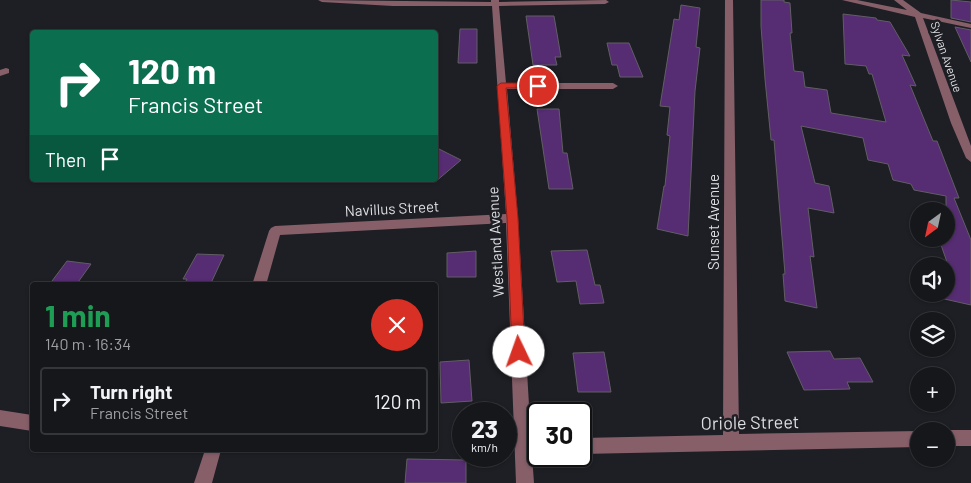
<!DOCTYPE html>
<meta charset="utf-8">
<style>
:root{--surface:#16171b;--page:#1f2024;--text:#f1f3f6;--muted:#9e9fa3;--line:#35363a}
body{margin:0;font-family:Barlow,sans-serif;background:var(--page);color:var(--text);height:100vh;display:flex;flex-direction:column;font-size:19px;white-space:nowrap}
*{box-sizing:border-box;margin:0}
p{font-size:16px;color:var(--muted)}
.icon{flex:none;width:28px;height:28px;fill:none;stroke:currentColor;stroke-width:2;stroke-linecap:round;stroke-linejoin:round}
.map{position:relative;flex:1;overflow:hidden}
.panel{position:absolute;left:30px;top:282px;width:408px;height:170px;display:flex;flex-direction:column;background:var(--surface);border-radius:5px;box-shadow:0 1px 4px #0004,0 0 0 1px var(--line)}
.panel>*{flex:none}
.banner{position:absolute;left:30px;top:30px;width:408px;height:152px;border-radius:5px;box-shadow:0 1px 4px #0004,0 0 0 1px var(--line);background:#0b6e4f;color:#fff;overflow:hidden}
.needle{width:32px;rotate:213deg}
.controls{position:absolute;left:910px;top:202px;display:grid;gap:10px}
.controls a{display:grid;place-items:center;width:45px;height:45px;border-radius:50%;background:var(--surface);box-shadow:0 1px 4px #0004,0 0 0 1px var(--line);font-size:25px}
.speed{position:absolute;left:452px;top:402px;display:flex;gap:10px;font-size:25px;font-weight:700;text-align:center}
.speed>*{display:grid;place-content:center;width:65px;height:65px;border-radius:50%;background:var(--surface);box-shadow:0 1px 4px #0004,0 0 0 1px var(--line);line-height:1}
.speed small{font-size:12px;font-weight:400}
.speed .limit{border:2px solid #111;border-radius:8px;background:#fff;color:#111}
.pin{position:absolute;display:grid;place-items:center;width:42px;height:42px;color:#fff;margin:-21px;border:2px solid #fff;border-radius:50%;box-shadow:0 1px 5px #0007}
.me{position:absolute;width:55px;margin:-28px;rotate:357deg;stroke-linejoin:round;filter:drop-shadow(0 0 4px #0008)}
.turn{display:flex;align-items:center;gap:18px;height:105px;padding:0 15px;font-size:22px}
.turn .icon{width:65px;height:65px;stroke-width:2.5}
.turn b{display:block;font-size:35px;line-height:42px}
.then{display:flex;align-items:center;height:48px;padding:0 15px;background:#0003;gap:10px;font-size:19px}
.round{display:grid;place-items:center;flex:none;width:52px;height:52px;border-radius:26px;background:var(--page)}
.overview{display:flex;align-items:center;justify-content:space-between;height:85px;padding:0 15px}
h1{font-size:30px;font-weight:700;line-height:38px;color:#1e9e55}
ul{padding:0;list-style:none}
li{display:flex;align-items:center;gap:15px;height:68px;margin:0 10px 8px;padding:0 5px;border:2px solid var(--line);border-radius:5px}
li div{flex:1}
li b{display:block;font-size:19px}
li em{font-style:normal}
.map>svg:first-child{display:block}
.building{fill:#562c72;stroke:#615e64}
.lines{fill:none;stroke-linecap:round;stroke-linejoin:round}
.minor{fill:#865f69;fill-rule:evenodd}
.route{fill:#d93025;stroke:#8d1f18}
.labels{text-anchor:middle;stroke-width:5;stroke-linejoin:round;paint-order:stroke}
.far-street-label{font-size:12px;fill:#dddee2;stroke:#1d1f24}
.street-label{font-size:15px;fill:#dddee2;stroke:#1d1f24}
.near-street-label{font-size:18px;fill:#dddee2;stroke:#1d1f24}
</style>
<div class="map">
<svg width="971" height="483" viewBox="0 0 971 483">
<rect width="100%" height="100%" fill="#1d1f24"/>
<g class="building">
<polygon points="761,0 784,0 784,2 790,3 792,33 790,33 794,71 803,72 805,87 827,90 831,113 886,122 872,74 869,74 866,66 845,64 843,14 876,18 877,20 890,22 910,56 902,55 916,86 910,85 933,141 937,141 959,198 954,198 971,240 971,305 940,298 939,294 946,294 946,266 931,266 930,261 948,265 939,239 946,239 946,196 914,190 911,184 893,180 888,164 868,160 863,138 801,126 815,183 829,186 834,213 808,208 814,257 810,256 817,308 785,301 783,274 785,274 774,140 771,140 765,79 761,26"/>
<polygon points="951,0 971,2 971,22 951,18"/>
<polygon points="681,5 700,8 696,47 700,48 695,91 688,236 657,229 664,186 665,186 670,136 667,135 670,107 660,106 674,19 679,20"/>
<polygon points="526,16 554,16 561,57 555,57 557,65 533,65"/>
<polygon points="955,27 971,30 971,62"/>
<polygon points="460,29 477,29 477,63 458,63"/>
<polygon points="607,43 629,43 643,77 620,77 617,65 612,65"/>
<polygon points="537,109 559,109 563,153 567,153 573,189 549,189"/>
<polygon points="435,147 461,160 435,182"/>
<polygon points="587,250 595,285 600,285 604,303 580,304 576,281 557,282 551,251"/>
<polygon points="476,251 476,277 447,277 447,253"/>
<polygon points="197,254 224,255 211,283 207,283 206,285 184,285 187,279 183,279"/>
<polygon points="67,261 91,264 76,285 49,285"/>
<polygon points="830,351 834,359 860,358 873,382 847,382 850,389 804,390 787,352"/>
<polygon points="604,352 611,392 578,392 573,353"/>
<polygon points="469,360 472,401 441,403 440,362"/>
<polygon points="407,459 466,460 466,483 405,483"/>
</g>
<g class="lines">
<g class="minor">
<polygon points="318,0 491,2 491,0 499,0 499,2 606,0 609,2 605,4 499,6 506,83 613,83 618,86 613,89 507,89 518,218 531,439 539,439 539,455 532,455 534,483 516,483 506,223 280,235 266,285 252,285 269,231 271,228 275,226 506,214 492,6 393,6 322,2"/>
<polygon points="725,0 733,0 739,434 919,431 919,447 581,454 581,438 723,435"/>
<polygon points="842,0 857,0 907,10 894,0 903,0 921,13 971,24 971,28 923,18 971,146 971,162 966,158 951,123 915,17"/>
<polygon points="6,68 9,69 9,73 0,76 0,70"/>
<polygon points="0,410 32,415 32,431 0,426"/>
<polygon points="946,430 971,430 971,446 946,446 946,431 942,431"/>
<polygon points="205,450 221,450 212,483 194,483"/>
</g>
</g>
<polygon class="route" points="538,83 543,86 541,88 506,88 518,218 525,352 523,356 519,358 514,356 512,352 507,218 497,86 501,83"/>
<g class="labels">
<g class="far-street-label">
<text transform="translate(946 57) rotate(71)" y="4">Sylvan Avenue</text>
</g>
<g class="street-label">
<text transform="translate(392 209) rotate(-3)" y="5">Navillus Street</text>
<text transform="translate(714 222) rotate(-90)" y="5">Sunset Avenue</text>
<text transform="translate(496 242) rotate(-93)" y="5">Westland Avenue</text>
</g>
<g class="near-street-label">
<text transform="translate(750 423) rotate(-1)" y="6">Oriole Street</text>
</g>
</g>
</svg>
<div class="controls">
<a><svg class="needle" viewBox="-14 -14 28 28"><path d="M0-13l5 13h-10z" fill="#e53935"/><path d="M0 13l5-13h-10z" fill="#9e9fa3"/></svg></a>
<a><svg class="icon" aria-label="sound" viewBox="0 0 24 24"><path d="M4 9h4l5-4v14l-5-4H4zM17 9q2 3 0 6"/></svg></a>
<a><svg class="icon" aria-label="layers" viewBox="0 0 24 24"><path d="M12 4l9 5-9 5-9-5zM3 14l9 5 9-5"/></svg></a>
<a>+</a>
<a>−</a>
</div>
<div class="speed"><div>23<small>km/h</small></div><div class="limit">30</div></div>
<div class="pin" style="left:538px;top:86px;background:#d93025"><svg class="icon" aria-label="arrive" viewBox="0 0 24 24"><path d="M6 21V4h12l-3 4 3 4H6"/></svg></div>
<svg class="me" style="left:519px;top:352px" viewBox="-20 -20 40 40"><circle r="19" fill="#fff"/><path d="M0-13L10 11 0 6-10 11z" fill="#d93025"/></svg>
<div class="banner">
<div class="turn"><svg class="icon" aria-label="right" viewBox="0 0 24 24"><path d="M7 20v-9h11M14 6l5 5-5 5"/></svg><div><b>120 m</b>Francis Street</div></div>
<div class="then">Then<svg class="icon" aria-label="arrive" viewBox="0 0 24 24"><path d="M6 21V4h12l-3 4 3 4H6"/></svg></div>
</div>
<section class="panel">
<div class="overview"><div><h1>1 min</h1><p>140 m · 16:34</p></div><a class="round" style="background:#d93025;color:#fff"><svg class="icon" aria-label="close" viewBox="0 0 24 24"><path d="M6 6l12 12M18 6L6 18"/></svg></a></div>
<ul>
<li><svg class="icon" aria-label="right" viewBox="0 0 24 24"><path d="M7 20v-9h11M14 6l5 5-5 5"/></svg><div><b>Turn right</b><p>Francis Street</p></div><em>120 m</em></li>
</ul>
</section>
</div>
